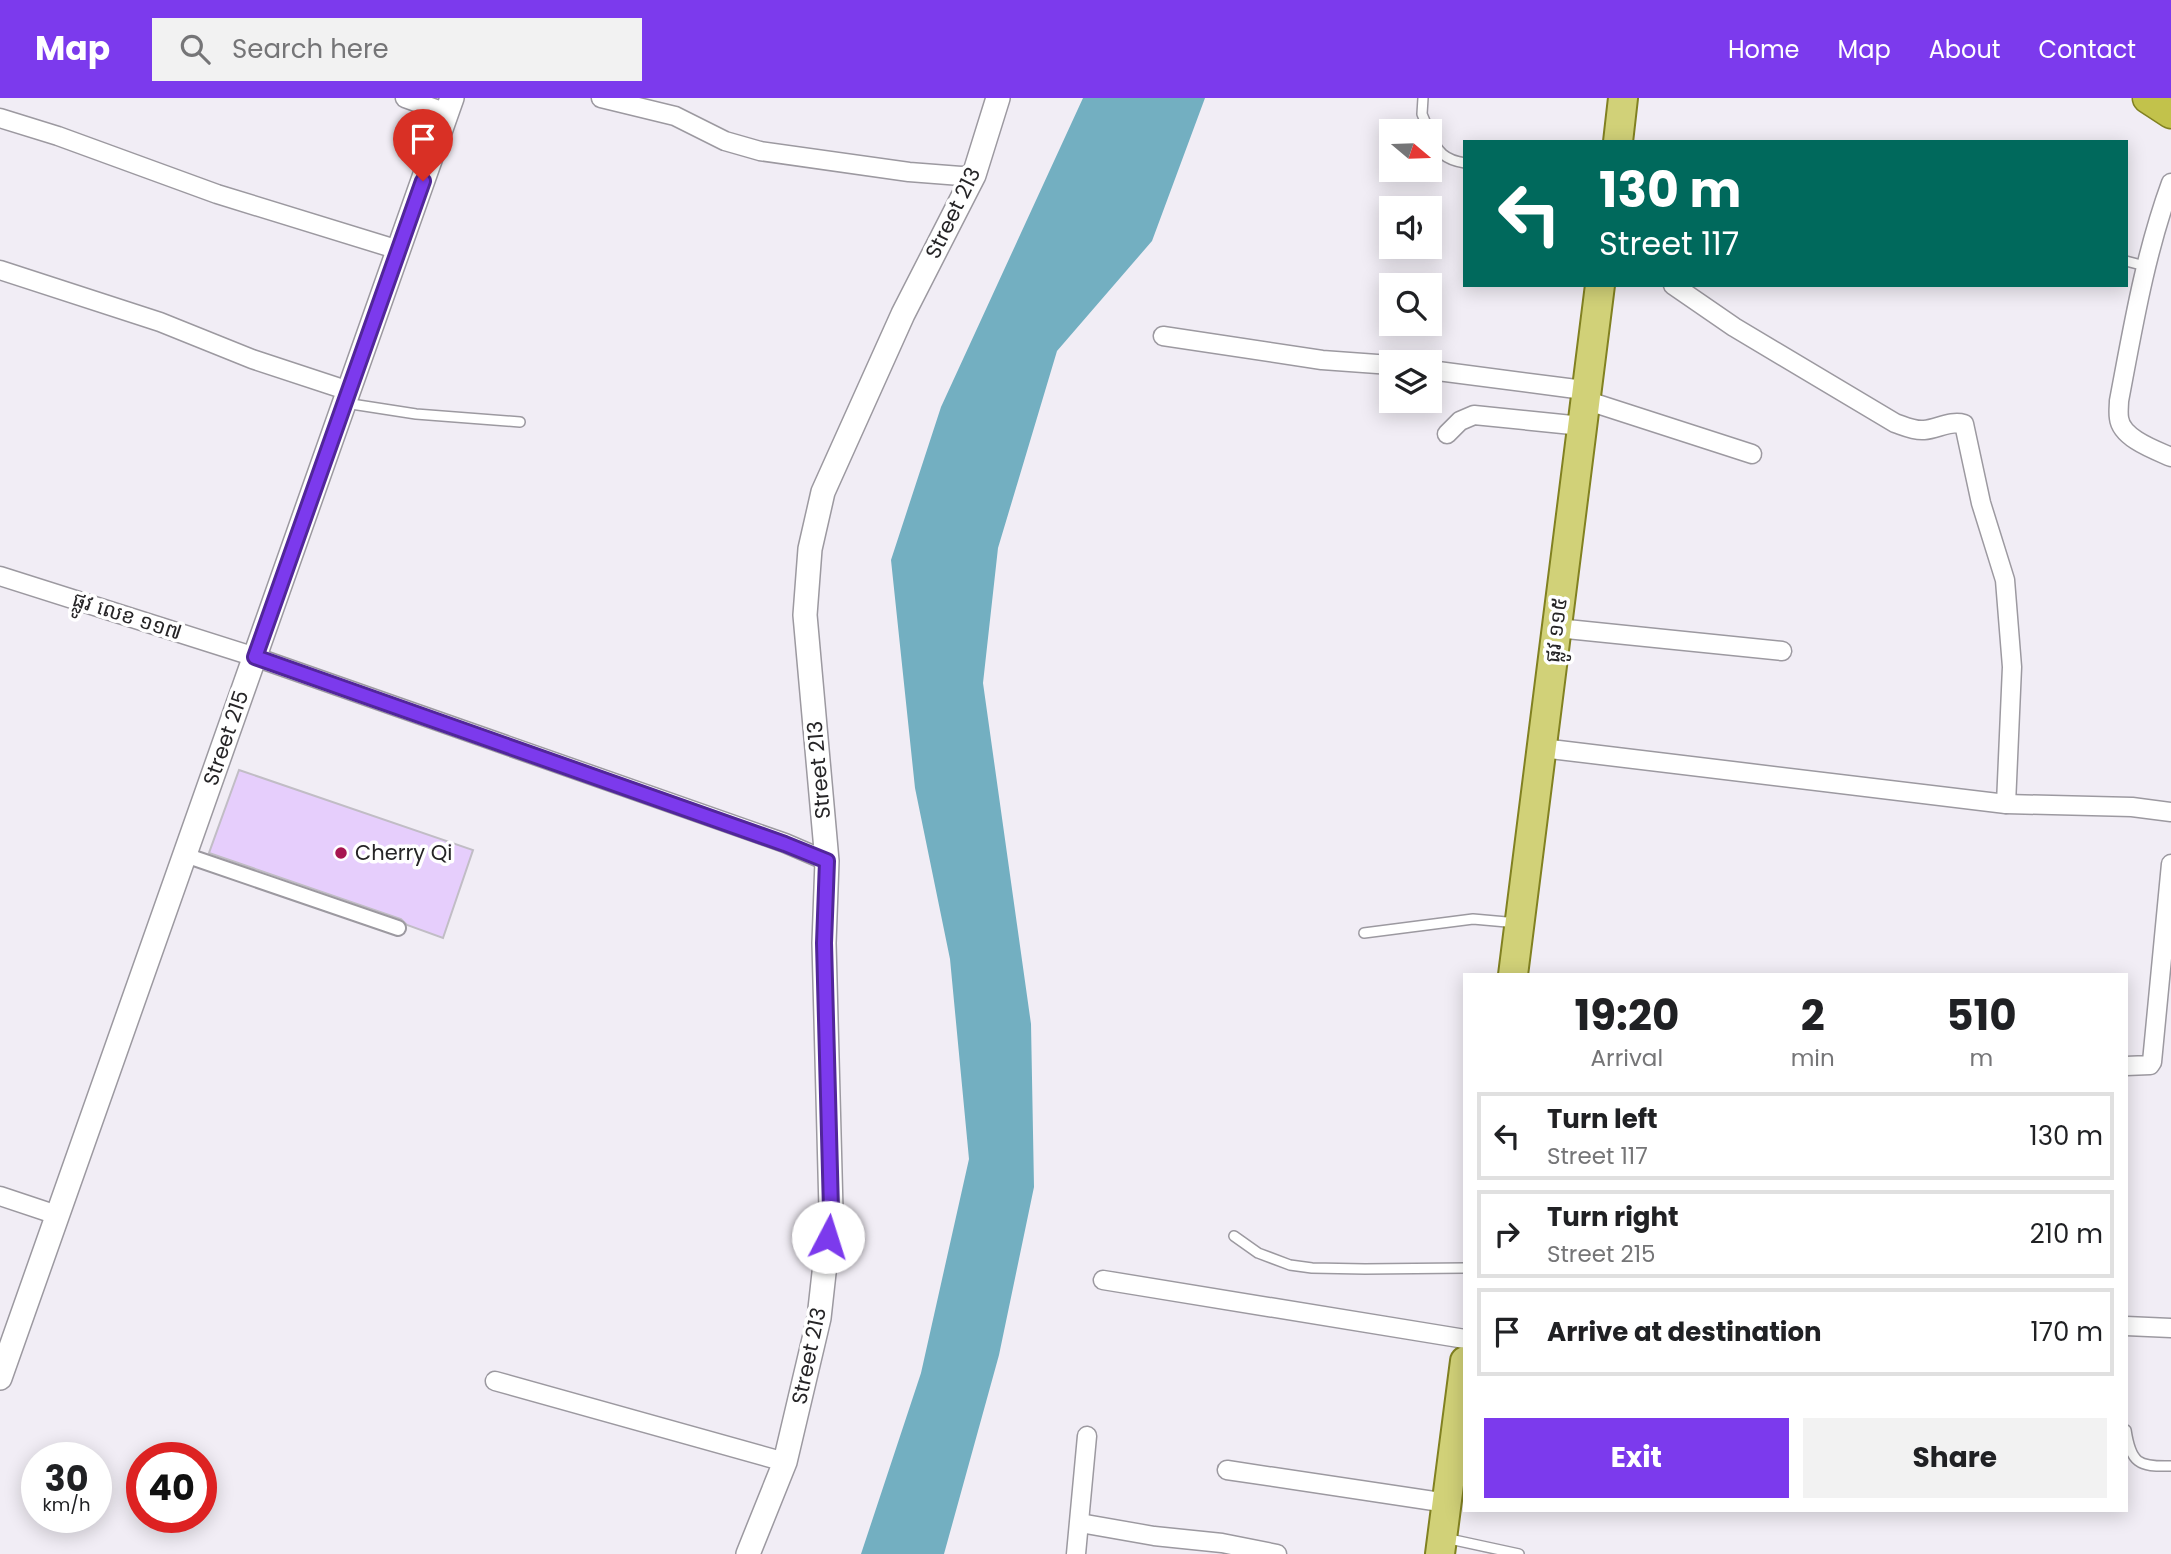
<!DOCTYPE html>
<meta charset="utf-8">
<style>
:root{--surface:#fff;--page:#f2f2f2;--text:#202124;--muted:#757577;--line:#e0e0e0;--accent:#7c3aed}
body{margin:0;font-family:Poppins,"Noto Sans Khmer",sans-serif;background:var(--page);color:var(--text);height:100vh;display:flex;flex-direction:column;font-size:26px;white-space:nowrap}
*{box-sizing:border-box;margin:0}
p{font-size:23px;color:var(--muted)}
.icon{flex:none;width:38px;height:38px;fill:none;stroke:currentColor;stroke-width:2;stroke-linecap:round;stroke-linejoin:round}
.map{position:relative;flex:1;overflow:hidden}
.sheet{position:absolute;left:1463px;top:875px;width:665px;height:539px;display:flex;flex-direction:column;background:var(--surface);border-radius:0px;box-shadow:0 4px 18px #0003}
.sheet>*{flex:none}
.top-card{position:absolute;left:1463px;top:42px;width:665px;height:147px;border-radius:0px;box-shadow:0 4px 18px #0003;background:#00695c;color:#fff;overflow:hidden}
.needle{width:46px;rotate:109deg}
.tools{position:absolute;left:1379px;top:21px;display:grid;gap:14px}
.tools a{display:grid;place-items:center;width:63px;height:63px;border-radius:0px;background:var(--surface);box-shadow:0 4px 18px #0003;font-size:35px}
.speed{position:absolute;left:21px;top:1344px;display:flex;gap:14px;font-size:35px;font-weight:700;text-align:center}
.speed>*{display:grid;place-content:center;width:91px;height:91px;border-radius:50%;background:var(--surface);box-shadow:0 4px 18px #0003;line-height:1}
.speed small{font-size:18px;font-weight:400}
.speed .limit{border:10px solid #d22;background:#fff;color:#111}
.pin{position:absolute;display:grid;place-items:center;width:60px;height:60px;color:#fff;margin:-72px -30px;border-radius:50% 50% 50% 0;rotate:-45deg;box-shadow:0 0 7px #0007}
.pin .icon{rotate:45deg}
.me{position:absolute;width:77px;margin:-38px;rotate:5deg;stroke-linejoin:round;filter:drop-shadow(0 0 5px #0008)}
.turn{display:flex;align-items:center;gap:24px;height:147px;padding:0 21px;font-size:32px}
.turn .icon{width:91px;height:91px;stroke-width:2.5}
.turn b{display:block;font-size:49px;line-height:60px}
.eta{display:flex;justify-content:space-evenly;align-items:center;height:119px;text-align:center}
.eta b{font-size:42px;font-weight:700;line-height:49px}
.button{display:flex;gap:14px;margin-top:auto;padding:14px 21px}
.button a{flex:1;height:80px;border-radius:0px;background:var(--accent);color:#fff;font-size:28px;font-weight:700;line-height:80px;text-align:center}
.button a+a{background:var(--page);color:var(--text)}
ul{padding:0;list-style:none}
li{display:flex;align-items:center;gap:21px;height:88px;margin:0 14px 10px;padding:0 7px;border:4px solid var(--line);border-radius:0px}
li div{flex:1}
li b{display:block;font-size:26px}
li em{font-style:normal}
header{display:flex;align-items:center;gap:42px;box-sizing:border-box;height:98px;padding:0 35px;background:var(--accent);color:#fff}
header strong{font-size:33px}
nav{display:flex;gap:38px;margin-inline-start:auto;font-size:24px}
.search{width:490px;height:63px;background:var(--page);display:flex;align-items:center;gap:18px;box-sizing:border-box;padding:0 24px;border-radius:0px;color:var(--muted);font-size:26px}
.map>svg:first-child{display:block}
.water{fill:#73afc1}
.building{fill:#e6cefc;stroke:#c1bdc5;stroke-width:2}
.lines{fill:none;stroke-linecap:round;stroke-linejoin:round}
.service-casing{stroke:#9c99a0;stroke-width:12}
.pedestrian-casing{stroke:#9c99a0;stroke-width:18}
.minor-casing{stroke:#9c99a0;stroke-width:21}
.tertiary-casing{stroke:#9c99a0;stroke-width:26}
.primary-casing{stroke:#818121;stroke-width:32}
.trunk-casing{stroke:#818121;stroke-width:33}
.service{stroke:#fff;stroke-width:9}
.pedestrian{stroke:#fff;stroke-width:14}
.minor{stroke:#fff;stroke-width:18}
.tertiary{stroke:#fff;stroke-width:23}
.primary{stroke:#d1d178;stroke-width:28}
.trunk{stroke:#c2c24b;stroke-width:30}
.route-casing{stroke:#51269a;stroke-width:18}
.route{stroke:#7c3aed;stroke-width:12}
.poi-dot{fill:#a71551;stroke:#fff;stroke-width:2.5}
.labels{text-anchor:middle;stroke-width:7;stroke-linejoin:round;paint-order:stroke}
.street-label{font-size:21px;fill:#262527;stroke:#fff}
.poi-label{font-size:21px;fill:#262527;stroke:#fff;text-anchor:start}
</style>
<header>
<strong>Map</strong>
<div class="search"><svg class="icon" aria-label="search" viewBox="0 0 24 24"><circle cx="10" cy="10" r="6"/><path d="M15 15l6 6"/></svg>Search here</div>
<nav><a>Home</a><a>Map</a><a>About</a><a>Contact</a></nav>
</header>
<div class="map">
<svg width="2171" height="1456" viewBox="0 0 2171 1456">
<rect width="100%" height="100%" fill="#f1edf5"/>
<polygon class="water" points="1083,0 1205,0 1152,143 1057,253 998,450 983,585 1031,926 1034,1089 999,1257 944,1456 861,1456 921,1275 969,1061 950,861 915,690 891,462 941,309"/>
<polygon class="building" points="239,672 473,752 443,840 407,827 401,821 209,755"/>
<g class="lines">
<g class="service-casing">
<g id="service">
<polyline points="1423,0 1422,16 1429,33"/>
<path d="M1430,36c7,18 15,26 35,29"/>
<polyline points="2126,163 2145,168"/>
<polyline points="345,305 416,316 520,324"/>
<polyline points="1364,835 1473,821 1518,825"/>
<polyline points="1234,1138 1258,1155 1290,1167 1312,1170 1365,1171 1465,1170"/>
<path d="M2126,1332c5,33 12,37 45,36"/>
<polyline points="1445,1440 1519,1456"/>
</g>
</g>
<g class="pedestrian-casing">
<polyline id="pedestrian" points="185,757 398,830"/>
</g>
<g class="minor-casing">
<g id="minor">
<polyline points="405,0 447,15"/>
<polyline points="601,0 675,18 725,43 760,53 909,74 961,78 974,77"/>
<polyline points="0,20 58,38 217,96 399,152"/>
<path d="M2171,85c-26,71 -38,144 -52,218 0,5 -1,11 0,17 2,20 36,32 52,39"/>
<polyline points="0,172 160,224 252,261 349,293"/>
<path d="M1673,187l61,42 161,96c9,3 19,8 29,7 13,-1 27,-10 40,-6l17,79 24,77 7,87 -6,137"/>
<polyline points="1163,238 1322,262 1391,267"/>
<polyline points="1430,272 1576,291 1587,288"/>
<polyline points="1585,302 1752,356"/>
<polyline points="1447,336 1460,323 1474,317 1582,328"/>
<polyline points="0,478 255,559 785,745 827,763"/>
<polyline points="1557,530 1782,553"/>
<polyline points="1542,650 2006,706 2132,709 2171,714"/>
<polyline points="2126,968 2150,967 2152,964 2171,766"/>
<polyline points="0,1098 57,1117"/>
<polyline points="1103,1182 1465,1241"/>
<polyline points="2126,1228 2171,1230"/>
<polyline points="495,1283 785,1364"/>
<polyline points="1227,1372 1447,1405"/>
<polyline points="1080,1425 1154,1438 1222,1445 1277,1456"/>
<polyline points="1076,1456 1087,1338"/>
</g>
</g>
<g class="tertiary-casing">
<g id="tertiary">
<polyline points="0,1280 452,0"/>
<polyline points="748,1456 785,1364 819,1220 831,1112 824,845 827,763 805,517 810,451 823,394 903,216 974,77 998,0"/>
</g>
</g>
<g class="primary-casing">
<g id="primary">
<polyline points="1618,44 1623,0"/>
<polyline points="1513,877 1600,187"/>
<polyline points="1440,1456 1465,1263"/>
</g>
</g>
<g class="trunk-casing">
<polyline id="trunk" points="2148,0 2171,15"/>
</g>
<use href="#service" class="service"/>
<use href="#pedestrian" class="pedestrian"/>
<use href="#minor" class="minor"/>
<use href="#tertiary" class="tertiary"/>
<use href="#primary" class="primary"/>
<use href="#trunk" class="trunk"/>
</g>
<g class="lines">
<g class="route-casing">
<polyline id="route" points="423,83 255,559 785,746 827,763 824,845 831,1112 828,1139"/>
</g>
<use href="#route" class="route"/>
</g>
<circle class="poi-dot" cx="341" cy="755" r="7"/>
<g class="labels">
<g class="street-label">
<text transform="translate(953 115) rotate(-64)" y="7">Street 213</text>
<text transform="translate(127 518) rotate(18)" y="7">ផ្លូវ លេខ ១១៧</text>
<text transform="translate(1556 532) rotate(-83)" y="7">ផ្លូវ ១១៥</text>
<text transform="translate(226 640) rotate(-71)" y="7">Street 215</text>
<text transform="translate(819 672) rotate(-95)" y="7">Street 213</text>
<text transform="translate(809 1258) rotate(-78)" y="7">Street 213</text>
</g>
<g class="poi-label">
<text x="355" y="762">Cherry Qi</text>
</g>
</g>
</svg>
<div class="tools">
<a><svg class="needle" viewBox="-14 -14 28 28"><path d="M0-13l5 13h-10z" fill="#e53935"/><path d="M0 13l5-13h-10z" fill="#757577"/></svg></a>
<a><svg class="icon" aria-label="sound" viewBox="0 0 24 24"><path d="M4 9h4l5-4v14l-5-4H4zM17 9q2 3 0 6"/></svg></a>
<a><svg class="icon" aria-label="search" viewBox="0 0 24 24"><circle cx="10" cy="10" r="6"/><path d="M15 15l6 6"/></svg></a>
<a><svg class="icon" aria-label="layers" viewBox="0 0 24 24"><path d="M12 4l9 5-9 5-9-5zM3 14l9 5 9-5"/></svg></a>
</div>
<div class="speed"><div>30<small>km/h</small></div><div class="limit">40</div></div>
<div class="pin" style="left:423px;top:83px;background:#d93025"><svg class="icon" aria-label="arrive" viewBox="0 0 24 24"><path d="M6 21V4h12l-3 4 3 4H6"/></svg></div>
<svg class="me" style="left:828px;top:1139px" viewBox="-20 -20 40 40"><circle r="19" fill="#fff"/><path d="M0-13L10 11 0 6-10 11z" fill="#7c3aed"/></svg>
<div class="top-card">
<div class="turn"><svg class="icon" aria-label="left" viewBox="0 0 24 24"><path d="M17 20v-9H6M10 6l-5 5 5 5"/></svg><div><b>130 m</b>Street 117</div></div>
</div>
<section class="sheet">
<div class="eta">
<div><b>19:20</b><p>Arrival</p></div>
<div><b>2</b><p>min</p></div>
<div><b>510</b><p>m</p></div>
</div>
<ul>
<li><svg class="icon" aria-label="left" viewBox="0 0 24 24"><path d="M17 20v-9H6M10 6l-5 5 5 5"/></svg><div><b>Turn left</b><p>Street 117</p></div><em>130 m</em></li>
<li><svg class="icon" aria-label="right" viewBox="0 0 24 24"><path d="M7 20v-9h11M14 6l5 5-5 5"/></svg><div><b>Turn right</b><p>Street 215</p></div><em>210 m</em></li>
<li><svg class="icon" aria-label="arrive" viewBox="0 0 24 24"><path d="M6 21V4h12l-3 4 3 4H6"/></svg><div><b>Arrive at destination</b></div><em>170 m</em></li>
</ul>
<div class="button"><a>Exit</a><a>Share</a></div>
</section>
</div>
